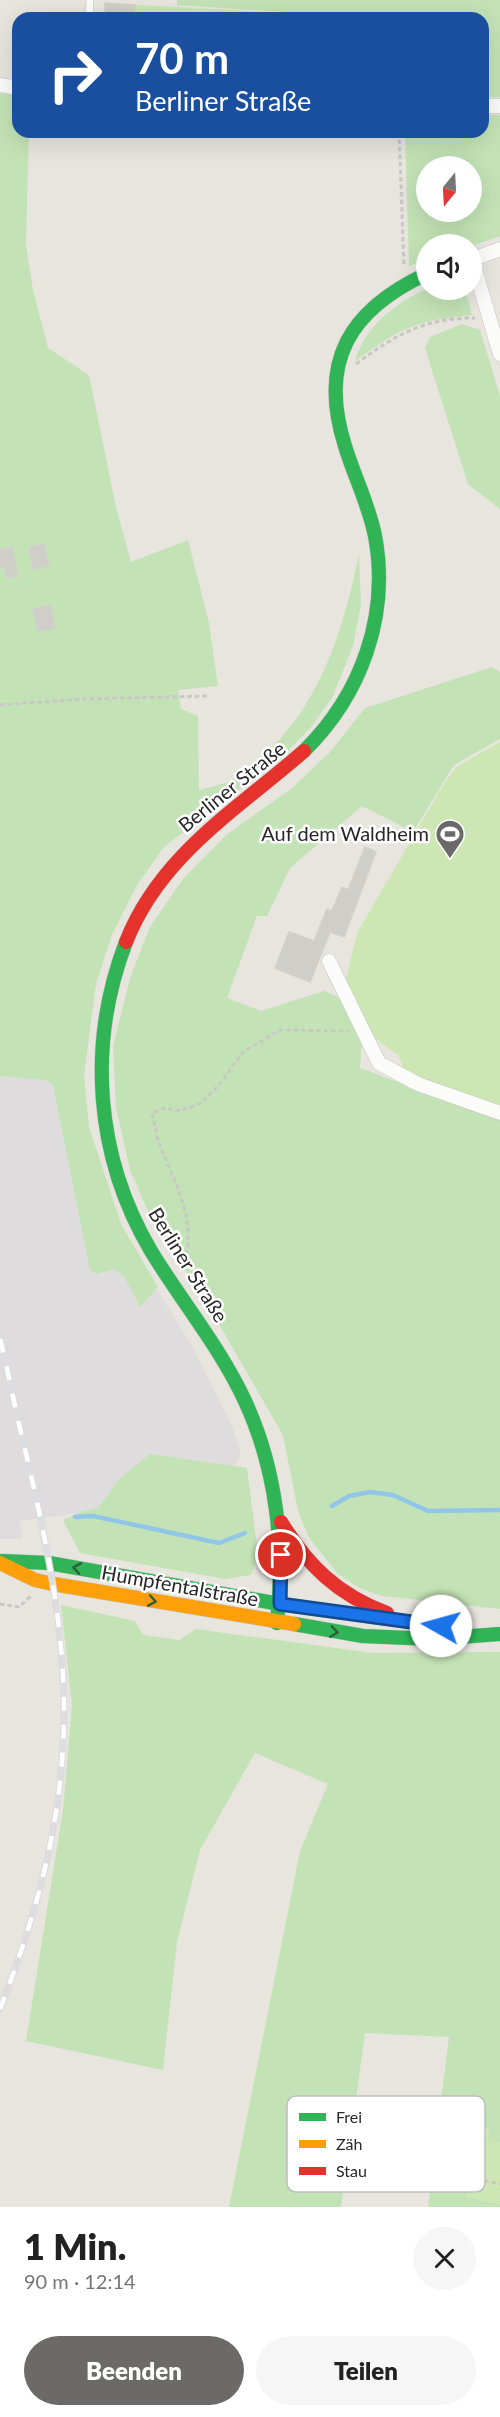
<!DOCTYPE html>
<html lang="de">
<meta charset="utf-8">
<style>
:root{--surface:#fff;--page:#f6f6f6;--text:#222;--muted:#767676;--accent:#6b6a68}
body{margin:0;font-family:Lato,sans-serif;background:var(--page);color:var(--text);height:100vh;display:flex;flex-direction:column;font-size:22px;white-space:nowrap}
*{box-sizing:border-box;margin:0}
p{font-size:20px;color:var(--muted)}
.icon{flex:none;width:33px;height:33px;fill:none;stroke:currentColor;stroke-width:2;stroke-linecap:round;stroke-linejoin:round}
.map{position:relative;height:2207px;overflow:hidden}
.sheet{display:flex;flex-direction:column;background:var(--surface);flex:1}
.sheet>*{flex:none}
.banner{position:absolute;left:12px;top:12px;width:477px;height:126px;border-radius:18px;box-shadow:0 6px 24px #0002;background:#1a4fa0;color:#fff;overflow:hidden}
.needle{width:39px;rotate:198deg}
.fabs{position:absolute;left:416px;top:156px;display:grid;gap:12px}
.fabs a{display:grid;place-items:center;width:66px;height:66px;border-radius:50%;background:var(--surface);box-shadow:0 6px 24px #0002;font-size:30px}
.pin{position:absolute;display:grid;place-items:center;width:51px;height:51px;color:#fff;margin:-26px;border:3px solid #fff;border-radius:50%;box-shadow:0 2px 6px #0007}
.me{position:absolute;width:66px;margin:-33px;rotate:277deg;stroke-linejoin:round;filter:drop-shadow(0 0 4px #0008)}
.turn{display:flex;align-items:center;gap:21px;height:126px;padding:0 24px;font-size:27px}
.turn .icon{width:78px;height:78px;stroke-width:2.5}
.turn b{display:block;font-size:42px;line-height:51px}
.round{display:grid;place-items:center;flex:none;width:63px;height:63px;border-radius:32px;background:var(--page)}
.head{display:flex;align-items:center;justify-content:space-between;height:102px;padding:0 24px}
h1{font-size:36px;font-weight:800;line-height:45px}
.action{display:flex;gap:12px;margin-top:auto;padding:12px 24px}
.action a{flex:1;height:69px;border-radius:36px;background:var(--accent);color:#fff;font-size:24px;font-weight:800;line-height:69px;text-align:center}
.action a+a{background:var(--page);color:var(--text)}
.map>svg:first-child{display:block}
.industrial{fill:#dedcdd}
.green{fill:#c3e3b6;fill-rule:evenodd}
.pitch{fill:#cde7b4}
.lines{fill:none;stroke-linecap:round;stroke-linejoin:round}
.stream{stroke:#91c6e8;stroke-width:4.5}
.building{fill:#d0cec9;stroke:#d2d0ca;stroke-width:1.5}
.lane-casing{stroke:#c4c4c4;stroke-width:8}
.street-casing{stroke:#c4c4c4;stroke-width:15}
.fast-casing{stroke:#c4c4c4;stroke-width:15}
.slow-casing{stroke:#c4c4c4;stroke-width:15}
.jam-casing{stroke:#c4c4c4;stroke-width:15}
.path{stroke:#c8c7c6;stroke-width:3;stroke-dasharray:4.5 3;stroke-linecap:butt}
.lane{stroke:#fbfbfa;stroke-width:7}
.street{stroke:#fbfbfa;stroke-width:14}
.fast{stroke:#30b455;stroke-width:14}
.slow{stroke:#ff9f0a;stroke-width:14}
.jam{stroke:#e5322d;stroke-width:14}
.rail-casing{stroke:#dddcde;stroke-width:7}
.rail{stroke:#fff;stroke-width:4.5;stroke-dasharray:14;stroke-linecap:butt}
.oneway{stroke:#2b603a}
.route-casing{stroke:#114b97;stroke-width:15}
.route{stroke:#1a73e8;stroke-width:10}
.labels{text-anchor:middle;stroke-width:5;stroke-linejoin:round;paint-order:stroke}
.street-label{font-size:20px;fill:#282828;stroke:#fff}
.poi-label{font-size:20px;fill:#282828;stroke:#fff;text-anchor:end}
.key{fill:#fff;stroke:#bebebe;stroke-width:1.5}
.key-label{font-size:16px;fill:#282828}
</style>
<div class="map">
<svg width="500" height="2207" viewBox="0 0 500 2207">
<rect width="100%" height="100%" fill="#e7e5de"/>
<polygon class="industrial" points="0,1057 66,1075 126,1241 191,1344 232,1426 241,1454 231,1475 99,1510 20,1521 22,1539 0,1539"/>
<g class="green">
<polygon points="177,0 500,0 500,97 483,97 483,18 329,18 329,15 177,5"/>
<path d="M0,93l18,3v36h11l-3,112 7,46 15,58 41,27 27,132 15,55 57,-22 21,83 9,63 -40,4 3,19 17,7 1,74c10,-3 22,-5 31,-9 8,-4 15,-11 22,-16 66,-51 91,-133 107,-211l2,50 -8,42 -20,50 -21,30 -30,31 -118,90 -27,38 -25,50 -16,49 -12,92 5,51 32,97 37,63 -18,20 -15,-29 -10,-9 -19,5 -6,-4 -37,-185 -8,-5 -45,-4z"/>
<path d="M483,115h17v121l-29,10 -45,-2v16l-17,6 -4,-134h78zM471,166v46h-45v-46z"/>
<path d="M426,289l34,1 8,9 4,16c-59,6 -70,13 -117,46 10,-34 39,-57 71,-72z"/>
<polygon points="462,324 480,330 500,396 500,509 468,484 425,348 430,337"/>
<polygon points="492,667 500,672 500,739 454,765 413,832 362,806 290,868 267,916 257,916 227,998 261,1011 324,991 341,998 362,1037 360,1068 500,1120 500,1609 382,1596 360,1588 338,1574 309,1538 298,1511 283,1435 202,1295 153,1223 130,1170 116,1108 113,1046 130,978 150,927 183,879 226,835 292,788 330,752 365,708"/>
<polygon points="150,1454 247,1468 258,1553 251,1575 225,1579 80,1553 63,1520 80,1512 98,1508 119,1479"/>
<polygon points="61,1605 135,1621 143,1635 179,1640 196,1629 373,1653 500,1652 500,2143 487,2140 489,2129 466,2124 469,2113 458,2111 446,2169 471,2175 467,2197 500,2204 500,2207 428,2207 449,2037 365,2033 341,2207 229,2207 300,1851 328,1784 255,1753 200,1850 177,1942 163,2070 26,2041 63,1810 72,1705"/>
</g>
<g class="pitch">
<polygon points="135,5 329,15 328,18 134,18"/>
<polygon points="500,742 500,1105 405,1074 399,1056 373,1037 346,980 357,933 442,787 456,767"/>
<polygon points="457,2107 471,2110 466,2124 489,2129 488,2140 500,2143 500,2204 467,2197 471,2175 446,2169"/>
</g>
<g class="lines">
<g class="stream">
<polyline points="332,1506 349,1496 370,1492 393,1495 428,1511 500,1510"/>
<polyline points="75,1517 93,1516 219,1543 245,1533"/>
</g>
</g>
<g class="building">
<polygon points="105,3 135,5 134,18 105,18"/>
<polygon points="44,544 49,566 33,569 29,547"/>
<polygon points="12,547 18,576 7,578 4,567 0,568 0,550"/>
<polygon points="51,605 55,628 38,632 33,609"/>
<polygon points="365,847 376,852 344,937 330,932 310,982 275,968 289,932 314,941 327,909 332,911 342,887 348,890"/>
</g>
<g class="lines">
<g class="lane-casing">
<polyline id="lane" points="89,18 90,0"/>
</g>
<g class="street-casing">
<g id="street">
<polyline points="0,85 18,88"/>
<polyline points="483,106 500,106"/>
<polyline points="472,259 500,354"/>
<polyline points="471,260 500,249"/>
<polyline points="329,961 379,1063 418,1084 500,1113"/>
</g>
</g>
<g class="fast-casing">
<g id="fast">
<path d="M304,751c57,-56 86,-135 71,-215 -6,-31 -21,-60 -30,-90 -27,-85 5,-136 81,-172"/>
<path d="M126,942c-39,102 -31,214 25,309 31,51 69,96 94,150 32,69 40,147 32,222"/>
<polyline points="2,1561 49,1563 280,1604 461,1629"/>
<polyline points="294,1624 363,1636 432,1639 500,1634"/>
</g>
</g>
<g class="slow-casing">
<polyline id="slow" points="0,1563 35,1580 53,1584 294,1624"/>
</g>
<g class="jam-casing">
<g id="jam">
<path d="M126,942c34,-87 112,-133 178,-191"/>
<path d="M281,1522c27,44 57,73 106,91"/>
</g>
</g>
<g class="path">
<polyline points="399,132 404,266"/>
<path d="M356,364c39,-29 68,-46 119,-46"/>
<polyline points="0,705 82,699 207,696"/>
<path d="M179,1266l5,-2c14,-41 -9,-82 -24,-118 -4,-11 -5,-22 -8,-33l13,-5 15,3 21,-8 18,-18 24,-33 37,-22 69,1"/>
<polyline points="0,1604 19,1607 32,1595"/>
<polyline points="477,2179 500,2184"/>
</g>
<use href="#lane" class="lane"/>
<use href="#street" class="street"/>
<use href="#fast" class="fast"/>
<use href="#slow" class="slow"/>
<use href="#jam" class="jam"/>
<g class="rail-casing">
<path id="rail" d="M0,1339c9,35 15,71 24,106 23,98 45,199 39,301 -5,92 -30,178 -63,263"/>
</g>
<use href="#rail" class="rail"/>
</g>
<defs><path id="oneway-chevron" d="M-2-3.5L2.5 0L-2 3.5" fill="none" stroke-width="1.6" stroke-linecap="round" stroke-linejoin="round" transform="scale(1.5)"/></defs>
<g class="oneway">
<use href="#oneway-chevron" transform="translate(77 1568) rotate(-170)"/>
<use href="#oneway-chevron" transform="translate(152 1601) rotate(10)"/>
<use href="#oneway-chevron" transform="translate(334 1632) rotate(8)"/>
</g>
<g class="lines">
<g class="route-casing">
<polyline id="route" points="281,1555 280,1604 441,1626"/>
</g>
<use href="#route" class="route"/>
</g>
<defs>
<g id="stadium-pin" transform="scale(1.5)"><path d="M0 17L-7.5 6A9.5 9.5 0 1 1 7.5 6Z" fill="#6b6a68" stroke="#fff"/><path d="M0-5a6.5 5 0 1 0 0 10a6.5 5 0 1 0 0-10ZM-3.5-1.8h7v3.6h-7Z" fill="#fff"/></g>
</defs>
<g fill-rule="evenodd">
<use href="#stadium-pin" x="450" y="834"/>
</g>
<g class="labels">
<g class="street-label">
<text transform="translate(232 787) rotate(-39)" y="7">Berliner Straße</text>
<text transform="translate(188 1265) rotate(58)" y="7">Berliner Straße</text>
<text transform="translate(180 1586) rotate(10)" y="7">Humpfentalstraße</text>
</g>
<g class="poi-label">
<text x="429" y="841">Auf dem Waldheim</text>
</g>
</g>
<rect x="287" y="2096" width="198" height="96" rx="9" class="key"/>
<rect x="299" y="2113" width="27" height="8" fill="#30b455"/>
<rect x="299" y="2140" width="27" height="8" fill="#ff9f0a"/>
<rect x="299" y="2167" width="27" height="8" fill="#e5322d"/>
<g class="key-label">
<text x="336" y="2123">Frei</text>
<text x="336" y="2150">Zäh</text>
<text x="336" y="2177">Stau</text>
</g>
</svg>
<div class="fabs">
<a><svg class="needle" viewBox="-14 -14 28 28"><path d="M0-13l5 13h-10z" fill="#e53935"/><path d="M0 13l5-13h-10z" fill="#767676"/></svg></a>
<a><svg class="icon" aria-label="sound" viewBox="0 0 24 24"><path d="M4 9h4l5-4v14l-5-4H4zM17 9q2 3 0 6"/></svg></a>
</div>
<div class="pin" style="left:281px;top:1555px;background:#d93025"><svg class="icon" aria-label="arrive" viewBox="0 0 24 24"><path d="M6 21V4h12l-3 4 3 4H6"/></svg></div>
<svg class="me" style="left:441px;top:1626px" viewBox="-20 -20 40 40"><circle r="19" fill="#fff"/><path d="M0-13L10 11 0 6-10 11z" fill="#1a73e8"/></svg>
<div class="banner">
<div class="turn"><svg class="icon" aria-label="right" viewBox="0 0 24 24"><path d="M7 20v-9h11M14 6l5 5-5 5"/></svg><div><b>70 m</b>Berliner Straße</div></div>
</div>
</div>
<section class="sheet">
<div class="head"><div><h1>1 Min.</h1><p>90 m · 12:14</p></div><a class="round"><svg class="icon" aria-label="close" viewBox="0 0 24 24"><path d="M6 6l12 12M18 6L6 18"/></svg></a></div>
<div class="action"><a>Beenden</a><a>Teilen</a></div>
</section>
